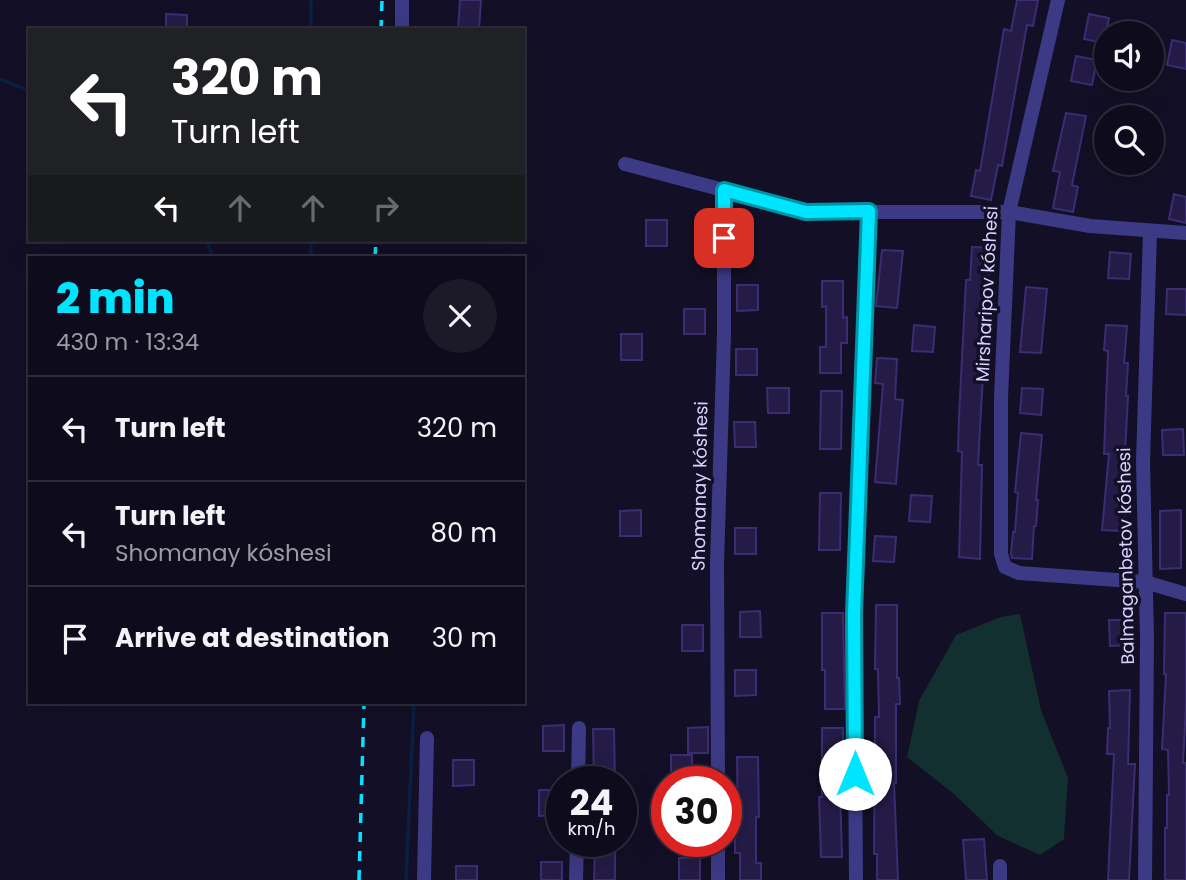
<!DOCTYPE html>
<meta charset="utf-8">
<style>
:root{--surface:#0e0b1c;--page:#1c1929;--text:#f1f3f6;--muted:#9b9ba3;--line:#2e2b3b;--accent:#00e5ff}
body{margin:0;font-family:Poppins,sans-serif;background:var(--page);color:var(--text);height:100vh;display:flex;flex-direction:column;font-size:26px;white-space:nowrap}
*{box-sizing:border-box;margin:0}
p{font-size:23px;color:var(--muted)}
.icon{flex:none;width:38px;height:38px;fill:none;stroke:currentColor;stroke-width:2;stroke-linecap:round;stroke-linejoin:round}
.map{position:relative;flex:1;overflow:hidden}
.details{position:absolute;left:28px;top:256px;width:497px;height:448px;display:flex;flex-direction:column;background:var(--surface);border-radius:0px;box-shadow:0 7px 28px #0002,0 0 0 2px var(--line)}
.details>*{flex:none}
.guide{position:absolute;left:28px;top:28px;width:497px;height:214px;border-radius:0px;box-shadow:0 7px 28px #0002,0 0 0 2px var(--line);background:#202124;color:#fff;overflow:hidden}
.controls{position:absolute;left:1094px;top:21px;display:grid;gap:14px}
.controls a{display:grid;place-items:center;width:70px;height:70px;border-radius:50%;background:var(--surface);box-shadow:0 7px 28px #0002,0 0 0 2px var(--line);font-size:35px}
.speed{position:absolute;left:546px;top:766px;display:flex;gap:14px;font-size:35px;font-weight:700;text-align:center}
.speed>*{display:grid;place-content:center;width:91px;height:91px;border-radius:50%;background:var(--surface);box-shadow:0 7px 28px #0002,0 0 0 2px var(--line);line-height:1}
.speed small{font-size:18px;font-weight:400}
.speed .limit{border:10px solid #d22;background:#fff;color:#111}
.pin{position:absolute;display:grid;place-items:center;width:60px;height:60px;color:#fff;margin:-30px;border-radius:14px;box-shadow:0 4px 10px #0006}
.me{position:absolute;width:77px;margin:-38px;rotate:0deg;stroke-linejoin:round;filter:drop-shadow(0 0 5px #0008)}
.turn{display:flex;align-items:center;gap:24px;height:147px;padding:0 28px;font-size:32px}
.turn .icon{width:91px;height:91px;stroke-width:2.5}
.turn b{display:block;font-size:49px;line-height:60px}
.lanes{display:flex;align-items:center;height:66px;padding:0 28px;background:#0003;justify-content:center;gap:35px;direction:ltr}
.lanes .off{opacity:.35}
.round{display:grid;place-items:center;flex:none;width:74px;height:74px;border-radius:37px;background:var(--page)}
.summary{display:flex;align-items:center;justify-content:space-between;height:119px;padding:0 28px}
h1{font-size:42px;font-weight:800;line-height:52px;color:var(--accent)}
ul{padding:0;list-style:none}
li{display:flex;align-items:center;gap:21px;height:105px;padding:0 28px;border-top:2px solid var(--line)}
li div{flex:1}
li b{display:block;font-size:26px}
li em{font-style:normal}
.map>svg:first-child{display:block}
.green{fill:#12302f}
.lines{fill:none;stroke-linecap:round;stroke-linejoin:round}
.stream{stroke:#0a1f44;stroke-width:3.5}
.building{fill:#241b47;stroke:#3b2d73;stroke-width:2}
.minor{stroke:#3d3a85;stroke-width:14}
.rail{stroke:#00e5ff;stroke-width:3.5;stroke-dasharray:10 9;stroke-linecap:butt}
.route-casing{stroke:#0095a6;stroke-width:18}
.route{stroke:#00e5ff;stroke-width:12}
.labels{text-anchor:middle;stroke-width:7;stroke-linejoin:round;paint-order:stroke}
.street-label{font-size:18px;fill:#d9d4ff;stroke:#130f26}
</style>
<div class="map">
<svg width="1186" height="880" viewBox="0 0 1186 880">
<rect width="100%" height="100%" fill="#130f26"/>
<polygon class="green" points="1020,614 1041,710 1068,778 1064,839 1040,855 998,836 954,794 907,757 919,701 956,635 1001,617"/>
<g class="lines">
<g class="stream">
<polyline points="311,0 311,30"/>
<polyline points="0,79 30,91"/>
<polyline points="207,240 212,257"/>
<polyline points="311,240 311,257"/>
<polyline points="406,880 414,702"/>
</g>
</g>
<g class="building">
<polygon points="460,0 481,0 479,30 458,29"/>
<polygon points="1017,0 1038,0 1033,26 1027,25 1002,166 998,165 991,200 971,196 976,170 980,171 1004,29 1011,31"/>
<polygon points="166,14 187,15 187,30 166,30"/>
<polygon points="1089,14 1109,18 1104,43 1084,39"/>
<polygon points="1172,40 1186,43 1186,69 1167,65"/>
<polygon points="1076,56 1097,60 1092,85 1071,81"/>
<polygon points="1066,113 1086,116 1072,185 1078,187 1073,212 1053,208 1060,172 1053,171"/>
<polygon points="1174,194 1186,197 1186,223 1169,219"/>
<rect x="646" y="220" width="21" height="26"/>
<polygon points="972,247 993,248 991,274 988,274 984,324 986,324 980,427 978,465 982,465 980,559 959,557 962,452 958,451 959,417 966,280 970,280"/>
<polygon points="882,250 903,251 897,308 876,306"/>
<polygon points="1110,252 1131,254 1129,279 1108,278"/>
<polygon points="822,281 843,281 843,318 847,317 847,343 841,343 841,373 820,373 820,347 826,347 826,306 822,307"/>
<polygon points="737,285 758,285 758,310 737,311"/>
<polygon points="1026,287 1047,289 1041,353 1020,352"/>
<polygon points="1167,289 1186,289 1186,315 1166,314"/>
<rect x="684" y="309" width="21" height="25"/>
<polygon points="914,325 935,327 933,352 912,351"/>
<polygon points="1106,325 1127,326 1124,363 1128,363 1126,396 1128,396 1124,472 1129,473 1123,531 1102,530 1109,454 1104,454 1108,351 1104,350"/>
<rect x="621" y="334" width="21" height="26"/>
<rect x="736" y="349" width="21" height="26"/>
<polygon points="877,358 897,359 895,399 903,400 896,484 875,482 883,384 875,383"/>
<polygon points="767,388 789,388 789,413 768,413"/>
<polygon points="1022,388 1043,389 1041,415 1020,413"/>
<polygon points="821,391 842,391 841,449 820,449"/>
<polygon points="734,422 755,422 756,447 735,447"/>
<polygon points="1183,429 1184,455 1163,455 1162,430"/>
<polygon points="1021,433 1042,435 1036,500 1038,500 1036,526 1034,526 1032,559 1012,558 1011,554 1013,532 1015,532 1018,493 1015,492"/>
<polygon points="820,493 841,493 840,550 819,550"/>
<polygon points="911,495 932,496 930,522 909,521"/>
<polygon points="641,510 641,536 620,536 620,511"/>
<polygon points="1181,510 1181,568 1160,569 1160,511"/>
<rect x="735" y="528" width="21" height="26"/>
<polygon points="875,536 896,537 894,562 873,561"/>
<polygon points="876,605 897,605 897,678 899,678 900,704 896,704 896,783 894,783 898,880 877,880 877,854 874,854 875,717 879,717 878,669 875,669"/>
<polygon points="760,611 761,637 740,637 740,612"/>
<polygon points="822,613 843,613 845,709 825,709 825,670 822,670"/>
<polygon points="1165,613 1186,613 1186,705 1183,763 1186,763 1186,880 1165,880 1165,828 1167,828 1167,795 1169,795 1168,750 1162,749 1166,674 1164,674"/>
<polygon points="1109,620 1130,620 1131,645 1110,646"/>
<rect x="682" y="625" width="21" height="26"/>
<polygon points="735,670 756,670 756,695 735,696"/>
<polygon points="1130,690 1128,764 1135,764 1129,880 1108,880 1114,754 1107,754 1108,728 1110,728 1109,691"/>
<polygon points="564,725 564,751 543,751 543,726"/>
<polygon points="708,727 708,753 688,753 688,728"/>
<polygon points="822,728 843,728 843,789 840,789 842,857 821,857 819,797 822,797"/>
<polygon points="593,729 614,729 615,782 594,782"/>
<rect x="671" y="755" width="21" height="26"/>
<polygon points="737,757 758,757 759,817 756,817 756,863 761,863 761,880 740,880 740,853 735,853 735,828 738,828"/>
<polygon points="453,760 474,760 474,785 453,786"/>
<polygon points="539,790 560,790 560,815 539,816"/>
<polygon points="984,839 987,880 966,880 963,840"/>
<polygon points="595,842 615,842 615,880 594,880"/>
<rect x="679" y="858" width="21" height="22"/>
<rect x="541" y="862" width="21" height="18"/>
<rect x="456" y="866" width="21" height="14"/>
</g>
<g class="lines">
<g class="minor">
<polyline points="1058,0 1009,212 1001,398 1001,554 1005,567 1019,573 1145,582 1186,594"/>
<polyline points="402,30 402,0"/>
<polyline points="625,164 806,212 1009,212 1090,226 1186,233"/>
<polyline points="578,782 579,728"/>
<polyline points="718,782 717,564 724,334 724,190"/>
<polyline points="718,842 718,880"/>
<polyline points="1000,866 1000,880"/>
<polyline points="424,880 427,738"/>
<polyline points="576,880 577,842"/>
<polyline points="856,880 854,614 869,211"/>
<polyline points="1145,880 1147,637 1143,462 1150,232"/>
</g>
<g class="rail">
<polyline points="381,30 382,0"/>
<polyline points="375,257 376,240"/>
<polyline points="359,880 364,702"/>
</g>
</g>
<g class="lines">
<g class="route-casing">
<polyline id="route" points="724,238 724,190 806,212 869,211 854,614 855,774"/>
</g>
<use href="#route" class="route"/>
</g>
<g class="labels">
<g class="street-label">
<text transform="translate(987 294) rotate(-87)" y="6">Mirsharipov kóshesi</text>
<text transform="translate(700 486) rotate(-89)" y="6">Shomanay kóshesi</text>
<text transform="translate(1126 556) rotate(-91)" y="6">Balmaganbetov kóshesi</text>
</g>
</g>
</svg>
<div class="controls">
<a><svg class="icon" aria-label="sound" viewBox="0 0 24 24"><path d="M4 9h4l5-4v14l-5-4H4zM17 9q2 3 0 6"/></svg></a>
<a><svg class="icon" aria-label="search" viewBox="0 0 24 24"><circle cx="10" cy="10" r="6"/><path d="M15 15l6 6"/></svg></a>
</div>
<div class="speed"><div>24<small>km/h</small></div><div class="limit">30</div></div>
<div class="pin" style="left:724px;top:238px;background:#d93025"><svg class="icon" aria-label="arrive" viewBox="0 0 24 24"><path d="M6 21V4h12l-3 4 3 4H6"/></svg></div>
<svg class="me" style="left:855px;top:774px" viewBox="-20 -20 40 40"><circle r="19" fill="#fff"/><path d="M0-13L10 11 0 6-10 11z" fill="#00e5ff"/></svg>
<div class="guide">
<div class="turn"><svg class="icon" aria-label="left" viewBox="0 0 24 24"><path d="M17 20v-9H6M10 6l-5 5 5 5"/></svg><div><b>320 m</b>Turn left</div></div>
<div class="lanes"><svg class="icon" aria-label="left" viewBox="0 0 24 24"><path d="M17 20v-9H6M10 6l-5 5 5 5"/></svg><svg class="icon off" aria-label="ahead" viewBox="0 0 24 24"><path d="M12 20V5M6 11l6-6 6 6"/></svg><svg class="icon off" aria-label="ahead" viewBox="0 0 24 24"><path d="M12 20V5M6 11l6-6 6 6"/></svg><svg class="icon off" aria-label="right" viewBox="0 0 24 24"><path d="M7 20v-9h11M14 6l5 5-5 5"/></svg></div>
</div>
<section class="details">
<div class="summary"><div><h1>2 min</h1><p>430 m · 13:34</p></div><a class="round"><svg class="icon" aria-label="close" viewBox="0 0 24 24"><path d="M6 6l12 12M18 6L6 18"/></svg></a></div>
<ul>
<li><svg class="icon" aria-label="left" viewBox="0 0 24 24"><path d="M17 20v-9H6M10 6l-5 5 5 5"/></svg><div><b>Turn left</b></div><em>320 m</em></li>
<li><svg class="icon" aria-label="left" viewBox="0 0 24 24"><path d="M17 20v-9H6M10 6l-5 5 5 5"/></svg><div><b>Turn left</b><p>Shomanay kóshesi</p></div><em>80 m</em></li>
<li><svg class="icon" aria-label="arrive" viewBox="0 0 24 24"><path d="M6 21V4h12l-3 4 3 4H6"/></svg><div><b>Arrive at destination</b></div><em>30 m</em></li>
</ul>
</section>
</div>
